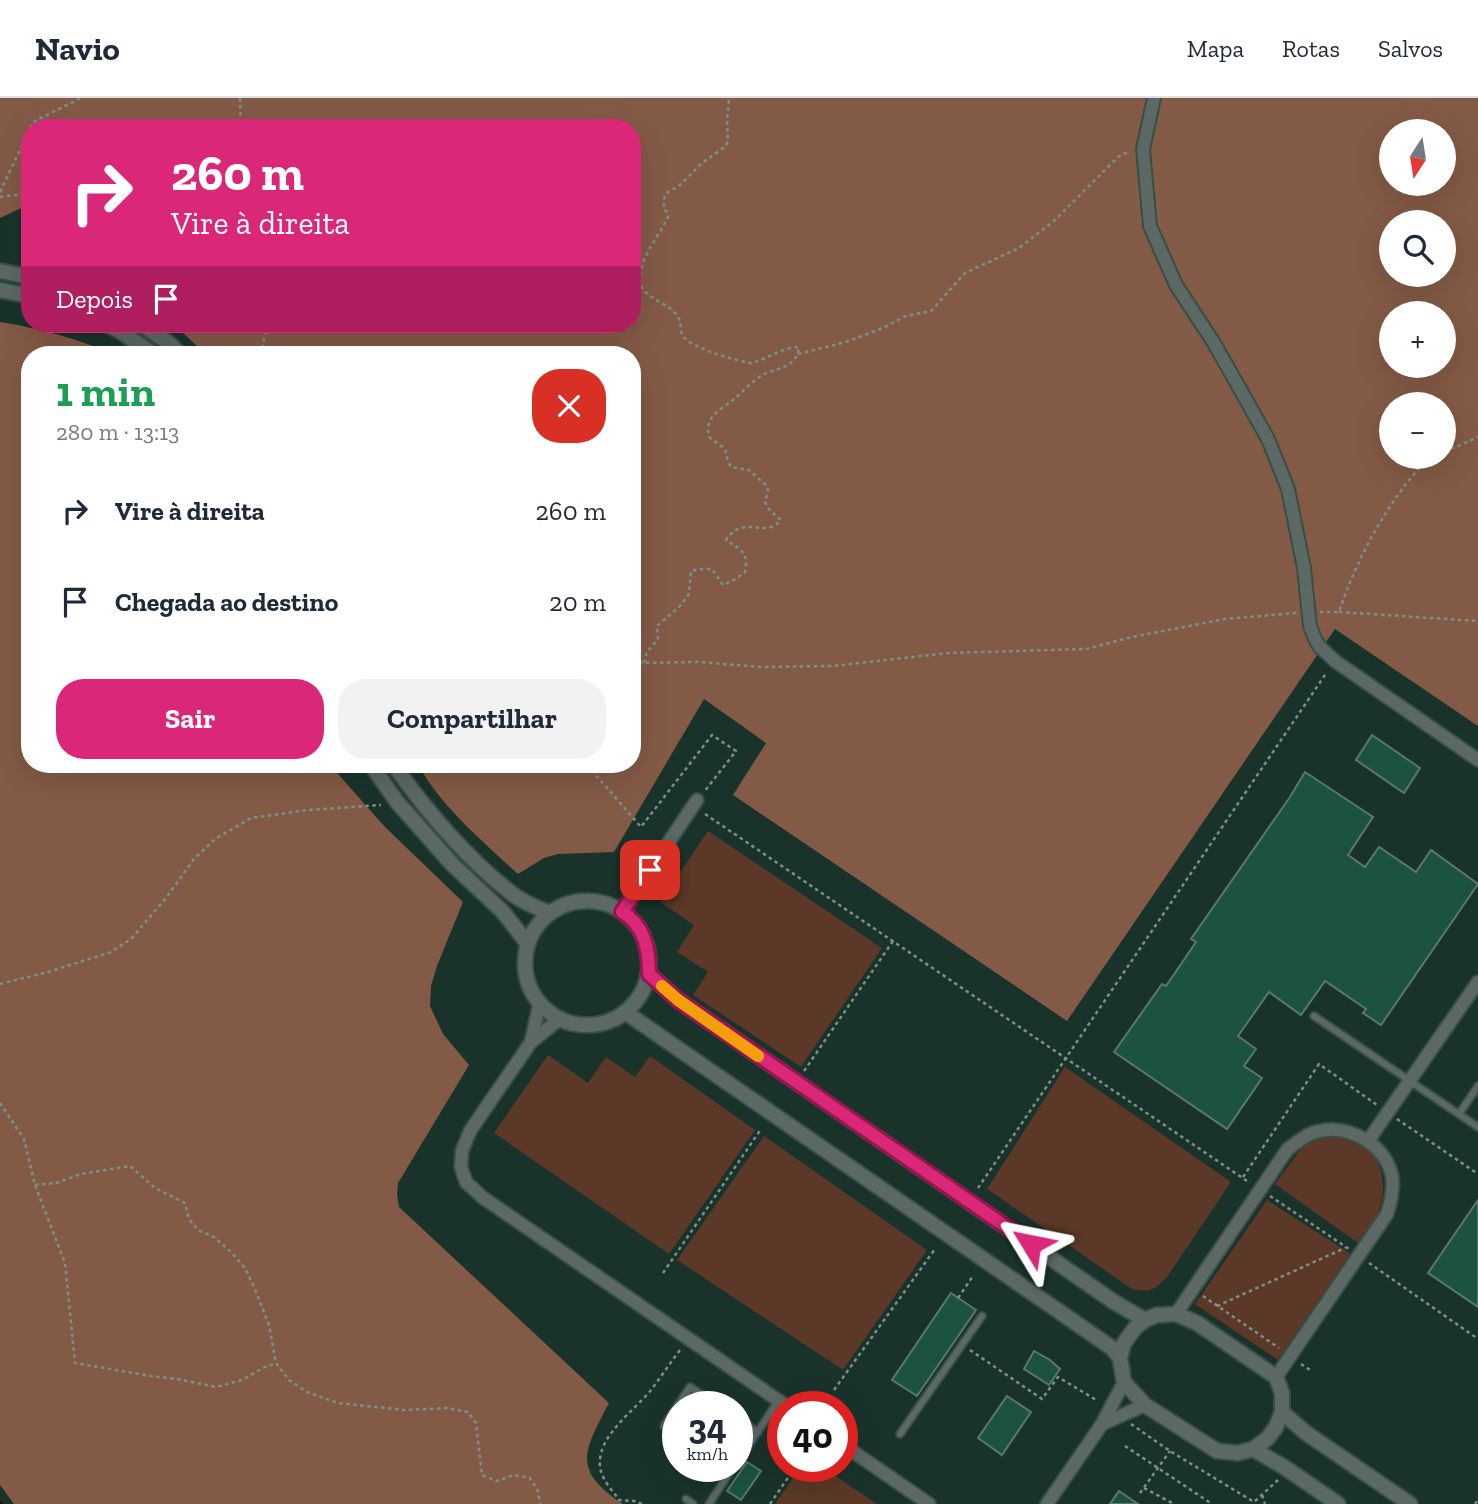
<!DOCTYPE html>
<html lang="pt">
<meta charset="utf-8">
<style>
:root{--surface:#fff;--page:#f2f2f3;--text:#1f2937;--muted:#747a83;--line:#e0e1e3;--accent:#db2777}
body{margin:0;font-family:"Zilla Slab",serif;background:var(--page);color:var(--text);height:100vh;display:flex;flex-direction:column;font-size:26px;white-space:nowrap}
*{box-sizing:border-box;margin:0}
p{font-size:23px;color:var(--muted)}
.icon{flex:none;width:38px;height:38px;fill:none;stroke:currentColor;stroke-width:2;stroke-linecap:round;stroke-linejoin:round}
.map{position:relative;flex:1;overflow:hidden}
.sheet{position:absolute;left:21px;top:248px;width:620px;height:427px;display:flex;flex-direction:column;background:var(--surface);border-radius:28px;box-shadow:0 7px 28px #0002}
.sheet>*{flex:none}
.banner{position:absolute;left:21px;top:21px;width:620px;height:214px;border-radius:28px;box-shadow:0 7px 28px #0002;background:#db2777;color:#fff;overflow:hidden}
.needle{width:46px;rotate:192deg}
.buttons{position:absolute;left:1379px;top:21px;display:grid;gap:14px}
.buttons a{display:grid;place-items:center;width:77px;height:77px;border-radius:50%;background:var(--surface);box-shadow:0 7px 28px #0002;font-size:35px}
.speed{position:absolute;left:662px;top:1293px;display:flex;gap:14px;font-size:35px;font-weight:700;text-align:center}
.speed>*{display:grid;place-content:center;width:91px;height:91px;border-radius:50%;background:var(--surface);box-shadow:0 7px 28px #0002;line-height:1}
.speed small{font-size:18px;font-weight:400}
.speed .limit{border:10px solid #d22;background:#fff;color:#111}
.pin{position:absolute;display:grid;place-items:center;width:60px;height:60px;color:#fff;margin:-30px;border-radius:14px;box-shadow:0 4px 10px #0006}
.me{position:absolute;width:77px;margin:-38px;rotate:305deg;stroke-linejoin:round;filter:drop-shadow(0 0 5px #0008)}
.turn{display:flex;align-items:center;gap:24px;height:147px;padding:0 35px;font-size:32px}
.turn .icon{width:91px;height:91px;stroke-width:2.5}
.turn b{display:block;font-size:49px;line-height:60px}
.then{display:flex;align-items:center;height:66px;padding:0 35px;background:#0003;gap:14px;font-size:26px}
.round{display:grid;place-items:center;flex:none;width:74px;height:74px;border-radius:28px;background:var(--page)}
.headline{display:flex;align-items:center;justify-content:space-between;height:119px;padding:0 35px}
h1{font-size:42px;font-weight:700;line-height:52px;color:#1e9e55}
.button{display:flex;gap:14px;margin-top:auto;padding:14px 35px}
.button a{flex:1;height:80px;border-radius:28px;background:var(--accent);color:#fff;font-size:28px;font-weight:700;line-height:80px;text-align:center}
.button a+a{background:var(--page);color:var(--text)}
ul{padding:0;list-style:none}
li{display:flex;align-items:center;gap:21px;height:91px;padding:0 35px}
li div{flex:1}
li b{display:block;font-size:26px}
li em{font-style:normal}
header{display:flex;align-items:center;gap:42px;box-sizing:border-box;height:98px;padding:0 35px;background:var(--surface);border-bottom:2px solid var(--line)}
header strong{font-size:33px}
nav{display:flex;gap:38px;margin-inline-start:auto;font-size:24px}
.map>svg:first-child{display:block}
.green{fill:#5b3827}
.forest{fill:#835a46;fill-rule:evenodd}
.lines{fill:none;stroke-linecap:round;stroke-linejoin:round}
.stream{stroke:#2b0900;stroke-width:4.5}
.building{fill:#1c5242;stroke:#5a776d;stroke-width:2}
.service-casing{stroke:#364f47;stroke-width:10}
.minor-casing{stroke:#364f47;stroke-width:16}
.tertiary-casing{stroke:#364f47;stroke-width:18}
.path{stroke:#7c9089;stroke-width:2.5;stroke-dasharray:3.5 3.5;stroke-linecap:butt}
.service{stroke:#5c6864;stroke-width:6}
.minor{stroke:#5c6864;stroke-width:12}
.tertiary{stroke:#5c6864;stroke-width:14}
.route-casing{stroke:#8e194d;stroke-width:18}
.route{stroke:#db2777;stroke-width:12}
.slow{stroke:#f59e0b;stroke-width:12}
</style>
<header>
<strong>Navio</strong>
<nav><a>Mapa</a><a>Rotas</a><a>Salvos</a></nav>
</header>
<div class="map">
<svg width="1478" height="1406" viewBox="0 0 1478 1406">
<rect width="100%" height="100%" fill="#19332b"/>
<g class="green">
<polygon points="708,733 882,850 801,969 693,897 708,874 677,854 694,827 660,804"/>
<polygon points="548,957 588,985 606,959 635,979 650,958 755,1032 669,1156 494,1035"/>
<path d="M1065,969l166,115 -64,95c-13,13 -16,16 -35,12l-145,-100z"/>
<polygon points="764,1038 927,1152 843,1272 677,1162"/>
<path d="M1338,1038c5,1 11,1 16,3 29,13 36,50 23,77 -4,9 -13,18 -19,27l-83,-59 28,-38 17,-8z"/>
<polygon points="1267,1102 1351,1156 1278,1262 1195,1206"/>
<polygon points="801,1368 822,1369 877,1406 775,1406"/>
</g>
<g class="forest">
<path d="M0,0h1478v628l-143,-97 -268,392 -334,-226 33,-52 -62,-44 -90,153 -56,2 -14,4 -26,16c-36,-33 -76,-67 -100,-109h214v-410h-425l-34,-31h459v-196h-602v76l-30,14zM1391,33h53v53h-53zM1391,124h53v53h-53zM1391,215h53v53h-53zM1391,306h53v53h-53z"/>
<path d="M0,224c32,5 85,18 113,33h-83v410h300l55,62 78,75 -26,64 -6,20 -1,20 13,28 26,31 -71,118 -1,11 2,13 210,196c-25,48 -38,67 14,101h-609l-14,-19z"/>
</g>
<g class="lines">
<polyline class="stream" points="0,1405 0,1406"/>
</g>
<g class="building">
<polygon points="1372,637 1420,670 1404,695 1356,662"/>
<polygon points="1305,674 1373,719 1348,757 1365,769 1379,749 1416,774 1431,752 1478,786 1381,927 1363,915 1366,911 1325,883 1301,917 1269,894 1238,938 1256,951 1244,968 1262,980 1227,1031 1114,954 1162,886 1166,888 1196,844 1191,841 1290,699"/>
<polygon points="1478,1102 1478,1209 1428,1175"/>
<polygon points="951,1195 976,1212 917,1298 892,1282"/>
<polygon points="1034,1253 1050,1262 1060,1271 1049,1287 1024,1271"/>
<polygon points="1007,1298 1031,1314 1002,1357 978,1340"/>
<polygon points="747,1364 761,1373 741,1402 727,1393"/>
<polygon points="1119,1393 1138,1406 1110,1406"/>
</g>
<g class="lines">
<g class="service-casing">
<g id="service">
<polyline points="1314,918 1478,1029"/>
<polyline points="1459,1016 1478,988"/>
<polyline points="737,1320 758,1334"/>
<polyline points="900,1336 982,1218"/>
<polyline points="677,1337 664,1328 690,1289 720,1309"/>
<polyline points="737,1365 778,1303"/>
<polyline points="686,1401 693,1406"/>
<polyline points="709,1406 734,1368"/>
</g>
</g>
<g class="minor-casing">
<g id="minor">
<polyline points="1154,0 1143,51 1150,128 1176,187 1214,245 1268,341 1288,391 1304,470 1310,528 1315,541 1320,549 1335,563 1478,662"/>
<polyline points="622,814 697,702"/>
<polyline points="561,920 531,944 470,1033 462,1053 461,1069 466,1084 482,1099 788,1309"/>
<polyline points="531,944 540,904"/>
<polyline points="1368,1043 1478,884"/>
<path d="M1176,1216l111,-164c10,-8 20,-17 33,-19 31,-6 65,14 72,45 2,13 -1,26 -5,38l-111,163"/>
<polyline points="1102,1326 1145,1307"/>
<polyline points="842,1346 929,1406"/>
<polyline points="1047,1406 1102,1326 1124,1284"/>
</g>
</g>
<g class="tertiary-casing">
<g id="tertiary">
<polyline points="0,173 30,179"/>
<polyline points="0,192 30,198"/>
<polyline points="106,226 124,236 155,257"/>
<polyline points="141,226 169,245 181,257"/>
<polyline points="371,667 398,705 452,766 503,814 528,846"/>
<path d="M394,667c32,46 76,97 121,131 10,7 23,12 34,17"/>
<circle cx="587" cy="865" r="62"/>
<polyline points="649,876 678,902 1114,1204 1145,1222"/>
<polyline points="625,914 1112,1250 1120,1260"/>
<polygon points="1176,1216 1197,1225 1276,1279 1282,1295 1282,1314 1276,1329 1267,1341 1253,1351 1238,1355 1217,1353 1145,1307 1124,1284 1120,1260 1124,1245 1135,1230 1145,1222 1157,1217"/>
<polyline points="1282,1314 1306,1335 1410,1406"/>
<polyline points="1253,1351 1284,1369 1338,1406"/>
</g>
</g>
<g class="path">
<polyline points="240,0 241,30"/>
<polyline points="30,30 33,24 81,0"/>
<polyline points="0,94 30,31"/>
<polyline points="0,99 30,95"/>
<polyline points="798,256 846,244 883,230 906,218 931,213 965,175 1019,150 1054,123 1118,59 1130,53"/>
<polyline points="261,257 267,226"/>
<polyline points="1444,352 1456,349 1478,339"/>
<path d="M1320,514h19c19,-57 49,-111 90,-155"/>
<polyline points="1339,514 1478,523"/>
<polyline points="632,565 698,564 762,569 833,568 948,555 1086,551 1132,539 1225,521 1296,515"/>
<path d="M644,565l3,-11 11,-13 -1,-13 24,-21 8,-11 2,-23 9,-2h12l11,16 11,-5 11,-8c4,-20 -4,-22 -19,-32 18,-27 38,0 55,-20 -7,-6 -13,-10 -16,-18l3,-11 -1,-5 -18,-16 -18,-3 -3,-5 -3,-13 -16,-12c-5,-20 11,-27 24,-37 9,-7 16,-16 25,-22 16,-12 38,-7 41,-31 -20,1 -31,13 -49,16 -19,-4 -40,-10 -57,-19 -17,-9 -9,-15 -15,-27 -6,-13 -37,-19 -38,-36 -1,-24 19,-44 28,-64l-1,-5 -3,-3v-11l4,-6 11,-6 23,-23 24,-17 2,-6 -1,-19 2,-23"/>
<polyline points="587,667 641,729 712,637 736,653 704,694"/>
<polyline points="705,716 1250,1085"/>
<polyline points="0,886 48,874 111,854 131,841 166,800 194,761 215,741 251,720 308,712 381,707"/>
<polyline points="804,973 893,843"/>
<polyline points="0,1005 24,1041 35,1087 65,1165 75,1265 150,1278 177,1281 216,1289 242,1282 265,1269 276,1265"/>
<polyline points="1397,1021 1478,1076"/>
<polyline points="1243,1079 1319,966 1377,1007"/>
<polyline points="35,1087 56,1085 81,1076 130,1068 155,1090 185,1105 189,1121 198,1132 214,1139 231,1154 245,1170 254,1189 269,1227 276,1265 289,1282 307,1294 338,1305 405,1312 447,1310 468,1314 476,1325 482,1377 497,1383 514,1377 530,1380 538,1393 540,1406"/>
<polyline points="978,1090 1327,574"/>
<polyline points="1270,1098 1349,1151"/>
<polyline points="1369,1165 1478,1241"/>
<polyline points="663,1175 761,1031"/>
<polyline points="1203,1198 1279,1250"/>
<polyline points="958,1200 973,1178"/>
<polyline points="1217,1208 1345,1150"/>
<polyline points="970,1252 1042,1301 1058,1279 1098,1303"/>
<polyline points="1301,1266 1310,1272"/>
<polyline points="834,1292 935,1151"/>
<polyline points="1131,1326 1170,1353 1254,1404 1278,1382"/>
<polyline points="1125,1348 1212,1406"/>
<polyline points="1144,1390 1174,1406"/>
<polyline points="1140,1395 1170,1353"/>
<polyline points="1262,1397 1265,1406"/>
<path d="M642,1406l-8,-3 -15,-1c-7,-10 -18,-21 -19,-34 -3,-30 34,-55 51,-76 10,-13 19,-27 29,-40"/>
<polyline points="770,1406 796,1368"/>
<polyline points="1475,1406 1478,1402"/>
</g>
<use href="#service" class="service"/>
<use href="#minor" class="minor"/>
<use href="#tertiary" class="tertiary"/>
</g>
<g class="lines">
<g class="route-casing">
<path id="route" d="M650,772l-28,42c23,13 27,38 27,62l29,26 353,244"/>
</g>
<use href="#route" class="route"/>
<polyline class="slow" points="662,888 678,902 758,958"/>
</g>
</svg>
<div class="buttons">
<a><svg class="needle" viewBox="-14 -14 28 28"><path d="M0-13l5 13h-10z" fill="#e53935"/><path d="M0 13l5-13h-10z" fill="#747a83"/></svg></a>
<a><svg class="icon" aria-label="search" viewBox="0 0 24 24"><circle cx="10" cy="10" r="6"/><path d="M15 15l6 6"/></svg></a>
<a>+</a>
<a>−</a>
</div>
<div class="speed"><div>34<small>km/h</small></div><div class="limit">40</div></div>
<div class="pin" style="left:650px;top:772px;background:#d93025"><svg class="icon" aria-label="arrive" viewBox="0 0 24 24"><path d="M6 21V4h12l-3 4 3 4H6"/></svg></div>
<svg class="me" style="left:1031px;top:1146px" viewBox="-20 -20 40 40"><path d="M0-17L14 15 0 8-14 15z" fill="#db2777" stroke="#fff" stroke-width="4"/></svg>
<div class="banner">
<div class="turn"><svg class="icon" aria-label="right" viewBox="0 0 24 24"><path d="M7 20v-9h11M14 6l5 5-5 5"/></svg><div><b>260 m</b>Vire à direita</div></div>
<div class="then">Depois<svg class="icon" aria-label="arrive" viewBox="0 0 24 24"><path d="M6 21V4h12l-3 4 3 4H6"/></svg></div>
</div>
<section class="sheet">
<div class="headline"><div><h1>1 min</h1><p>280 m · 13:13</p></div><a class="round" style="background:#d93025;color:#fff"><svg class="icon" aria-label="close" viewBox="0 0 24 24"><path d="M6 6l12 12M18 6L6 18"/></svg></a></div>
<ul>
<li><svg class="icon" aria-label="right" viewBox="0 0 24 24"><path d="M7 20v-9h11M14 6l5 5-5 5"/></svg><div><b>Vire à direita</b></div><em>260 m</em></li>
<li><svg class="icon" aria-label="arrive" viewBox="0 0 24 24"><path d="M6 21V4h12l-3 4 3 4H6"/></svg><div><b>Chegada ao destino</b></div><em>20 m</em></li>
</ul>
<div class="button"><a>Sair</a><a>Compartilhar</a></div>
</section>
</div>
